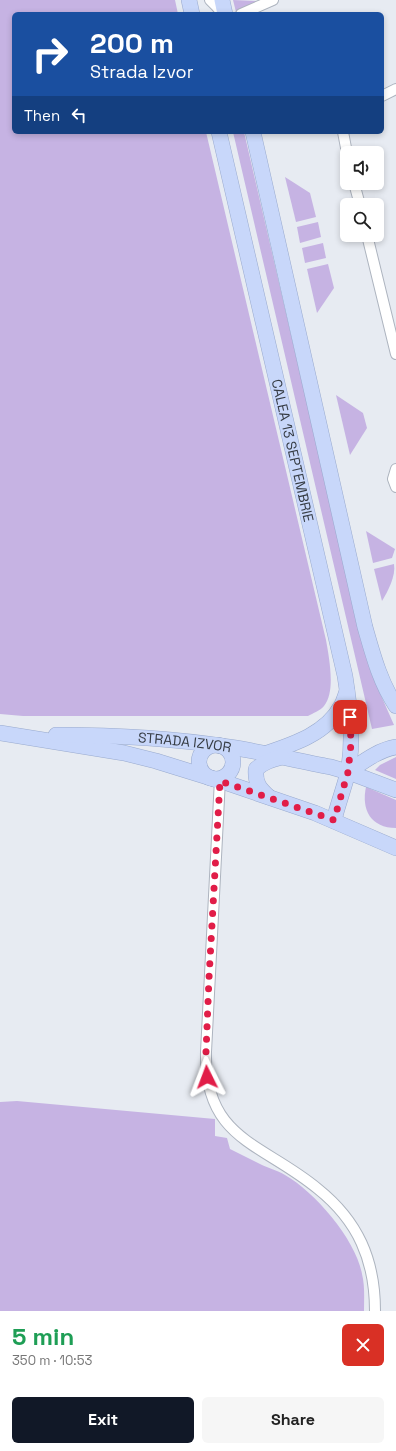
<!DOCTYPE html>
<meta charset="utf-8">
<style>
:root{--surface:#fff;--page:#f6f6f6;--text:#222;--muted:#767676;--accent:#111827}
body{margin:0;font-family:"Space Grotesk",sans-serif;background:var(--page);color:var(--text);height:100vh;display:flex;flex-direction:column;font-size:15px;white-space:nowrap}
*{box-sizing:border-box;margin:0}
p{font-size:13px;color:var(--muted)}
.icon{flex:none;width:22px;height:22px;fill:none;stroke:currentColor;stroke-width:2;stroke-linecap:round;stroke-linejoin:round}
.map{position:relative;height:1311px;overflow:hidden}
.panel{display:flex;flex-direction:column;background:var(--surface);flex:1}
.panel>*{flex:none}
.guide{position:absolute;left:12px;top:12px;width:372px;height:122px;border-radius:6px;box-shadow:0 2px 6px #0003;background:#1a4fa0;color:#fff;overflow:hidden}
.tools{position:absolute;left:340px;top:146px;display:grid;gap:8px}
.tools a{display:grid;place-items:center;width:44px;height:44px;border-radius:6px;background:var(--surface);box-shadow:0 2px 6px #0003;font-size:20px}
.pin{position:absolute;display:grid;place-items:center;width:34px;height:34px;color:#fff;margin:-17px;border-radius:8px;box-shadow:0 2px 6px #0006}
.me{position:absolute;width:44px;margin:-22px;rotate:357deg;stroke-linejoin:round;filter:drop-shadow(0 0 3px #0008)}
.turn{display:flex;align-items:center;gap:14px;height:84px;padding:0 12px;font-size:18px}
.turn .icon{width:52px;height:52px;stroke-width:2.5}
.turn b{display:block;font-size:28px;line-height:34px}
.then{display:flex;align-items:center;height:38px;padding:0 12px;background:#0003;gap:8px;font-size:15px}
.round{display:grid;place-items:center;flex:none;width:42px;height:42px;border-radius:6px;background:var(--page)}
.head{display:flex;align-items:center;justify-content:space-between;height:68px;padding:0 12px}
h1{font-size:24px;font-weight:600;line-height:30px;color:#1e9e55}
.primary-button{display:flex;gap:8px;margin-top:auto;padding:8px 12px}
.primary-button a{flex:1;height:46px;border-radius:6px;background:var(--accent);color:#fff;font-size:16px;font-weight:600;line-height:46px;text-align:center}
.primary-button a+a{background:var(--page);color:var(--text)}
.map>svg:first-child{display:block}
.green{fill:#c6b3e3}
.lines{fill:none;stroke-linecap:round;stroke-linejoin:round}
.minor-casing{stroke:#adb4bf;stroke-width:12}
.secondary-casing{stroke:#99aace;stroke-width:16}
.minor{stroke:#fff;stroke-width:10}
.secondary{stroke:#c8d7fa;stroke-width:15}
.route{stroke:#e11d48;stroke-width:7;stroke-dasharray:0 12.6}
.labels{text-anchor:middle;stroke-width:3;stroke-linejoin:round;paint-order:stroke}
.street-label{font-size:14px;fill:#363c44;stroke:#fff}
</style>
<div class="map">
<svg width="396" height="1311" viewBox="0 0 396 1311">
<rect width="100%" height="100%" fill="#e7ebf2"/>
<g class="green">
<path d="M0,0h175l3,14h-164v118h192l120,508c3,17 10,52 -2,66 -4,5 -11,7 -16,10h-285l-23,-2z"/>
<polygon points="233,0 257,1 257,3 236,12"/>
<polygon points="233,132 244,132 363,645 372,675 394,725 372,729"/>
<polygon points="285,177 310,193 316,217 296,222"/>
<polygon points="318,222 321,237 300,243 297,227"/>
<polygon points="323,243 326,258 305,263 302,248"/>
<polygon points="328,264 334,288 317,313 307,269"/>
<polygon points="336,395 363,413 367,428 350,455"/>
<polygon points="366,531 395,549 392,558 373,563"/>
<path d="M394,564c2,12 -6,27 -12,37l-8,-32z"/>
<polygon points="396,757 396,779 375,770 380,765"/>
<path d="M366,787l30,13v28c-25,0 -35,-18 -30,-41z"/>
<path d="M17,1101l198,18v17l12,2 3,11c10,5 20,10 30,15 8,4 17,6 25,11 30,17 71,65 77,99 3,12 2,25 2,37h-364v-209z"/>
</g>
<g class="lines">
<g class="minor-casing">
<g id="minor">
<polyline points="210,0 216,6 223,14"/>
<polyline points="241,14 273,0"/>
<polyline points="382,96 396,89"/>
<polyline points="343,132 347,153"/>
<polyline points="354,183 360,205"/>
<polyline points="367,235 396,354"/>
<polyline points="396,469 393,479 396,487"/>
<path d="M220,779l-14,273c-2,88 57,91 112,137 40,32 57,71 57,122"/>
</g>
</g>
<g class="secondary-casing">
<g id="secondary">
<polyline points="189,0 192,14"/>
<polyline points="222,0 225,14"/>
<path id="s1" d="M219,132l126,544c5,32 9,64 3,96 -4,16 -10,32 -14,48"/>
<path d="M253,132l112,495c8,28 15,55 31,79"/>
<polyline points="0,733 124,753 156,761 224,782 315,813 396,848"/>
<path id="s2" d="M56,735c58,0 116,3 173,12 35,5 68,14 102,20l17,5 48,18"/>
<circle cx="216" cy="762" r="17"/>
<path d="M267,753c27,-9 60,-20 74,-47 3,-5 4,-10 6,-15"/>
<path d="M348,772c15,-10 30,-22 48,-25"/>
<path d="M269,797c-10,-9 -14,-14 -13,-28 8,-7 15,-9 26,-12"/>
</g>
</g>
<use href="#minor" class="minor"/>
<use href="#secondary" class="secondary"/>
</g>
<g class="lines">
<polyline class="route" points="207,1077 206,1052 209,978 220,781 334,820 348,772 351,744 350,717"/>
</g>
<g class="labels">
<g class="street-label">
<text dy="5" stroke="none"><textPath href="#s1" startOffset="327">CALEA 13 SEPTEMBRIE</textPath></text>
<text dy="5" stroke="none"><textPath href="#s2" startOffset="129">STRADA IZVOR</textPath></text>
</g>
</g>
</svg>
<div class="tools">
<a><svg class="icon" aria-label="sound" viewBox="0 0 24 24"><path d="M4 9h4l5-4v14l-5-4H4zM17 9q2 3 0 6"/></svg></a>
<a><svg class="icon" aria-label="search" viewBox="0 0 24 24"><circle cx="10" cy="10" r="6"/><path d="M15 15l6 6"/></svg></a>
</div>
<div class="pin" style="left:350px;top:717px;background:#d93025"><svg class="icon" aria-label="arrive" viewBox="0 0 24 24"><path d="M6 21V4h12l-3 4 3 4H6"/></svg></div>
<svg class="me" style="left:207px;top:1077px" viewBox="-20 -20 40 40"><path d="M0-17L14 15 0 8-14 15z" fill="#e11d48" stroke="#fff" stroke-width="4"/></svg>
<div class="guide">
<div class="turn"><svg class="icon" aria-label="right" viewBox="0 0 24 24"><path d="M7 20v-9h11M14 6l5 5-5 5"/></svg><div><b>200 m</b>Strada Izvor</div></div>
<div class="then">Then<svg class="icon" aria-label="left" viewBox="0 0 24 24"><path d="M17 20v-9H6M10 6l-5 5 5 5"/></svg></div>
</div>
</div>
<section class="panel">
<div class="head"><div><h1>5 min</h1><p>350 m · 10:53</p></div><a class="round" style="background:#d93025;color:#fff"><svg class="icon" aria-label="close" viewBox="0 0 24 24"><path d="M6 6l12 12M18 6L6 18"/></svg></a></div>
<div class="primary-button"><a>Exit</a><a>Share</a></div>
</section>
